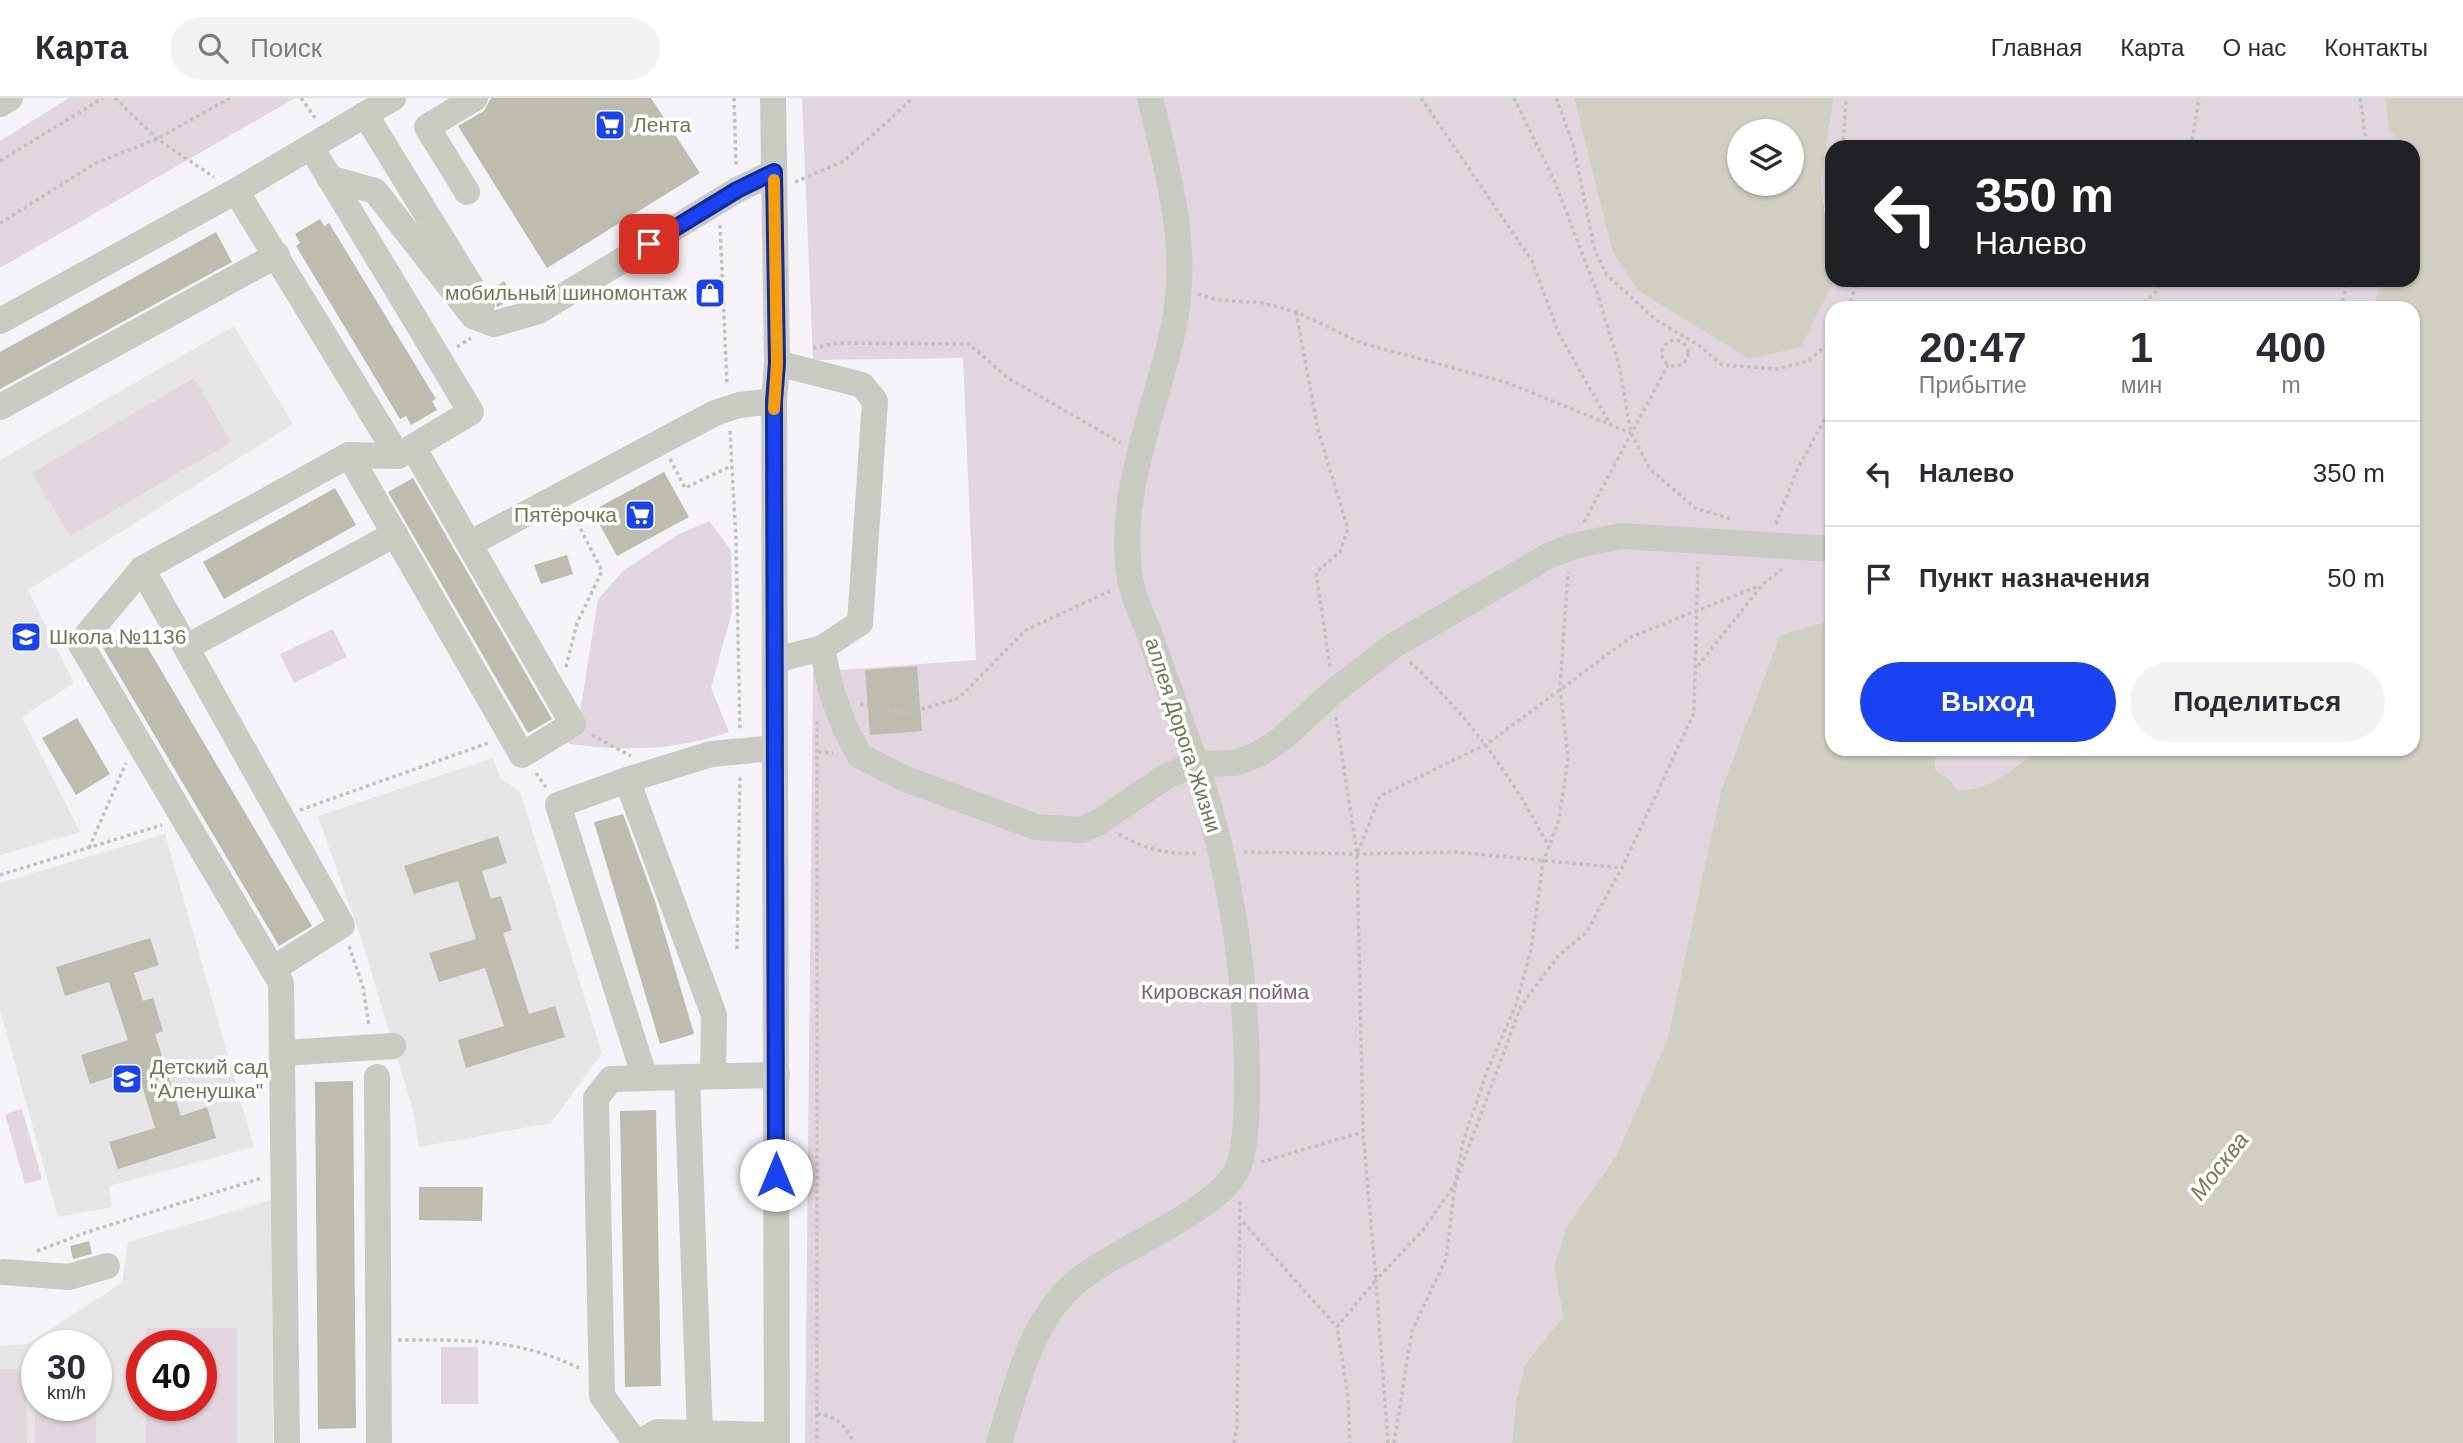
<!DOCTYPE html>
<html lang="ru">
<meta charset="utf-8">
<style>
:root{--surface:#fff;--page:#f2f2f3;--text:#2b2b33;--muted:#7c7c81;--line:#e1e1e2;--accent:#1942f0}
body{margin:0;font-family:Arial,sans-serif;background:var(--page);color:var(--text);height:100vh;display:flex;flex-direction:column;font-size:26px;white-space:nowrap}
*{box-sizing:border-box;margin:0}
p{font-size:23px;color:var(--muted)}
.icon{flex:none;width:38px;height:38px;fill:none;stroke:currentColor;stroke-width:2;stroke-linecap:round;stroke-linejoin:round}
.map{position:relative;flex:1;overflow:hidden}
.drawer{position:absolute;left:1825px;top:203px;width:595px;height:455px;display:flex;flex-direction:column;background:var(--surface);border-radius:21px;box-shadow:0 2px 5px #0004}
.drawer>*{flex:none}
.hud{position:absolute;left:1825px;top:42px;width:595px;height:147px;border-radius:21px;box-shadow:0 2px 5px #0004;background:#202124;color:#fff;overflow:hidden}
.tools{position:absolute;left:1727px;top:21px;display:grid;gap:14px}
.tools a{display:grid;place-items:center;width:77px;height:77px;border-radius:50%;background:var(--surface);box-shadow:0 2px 5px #0004;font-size:35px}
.speed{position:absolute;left:21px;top:1232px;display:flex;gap:14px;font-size:35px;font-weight:700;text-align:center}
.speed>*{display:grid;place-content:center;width:91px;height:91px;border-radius:50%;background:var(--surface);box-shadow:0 2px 5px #0004;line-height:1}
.speed small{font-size:18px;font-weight:400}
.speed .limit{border:10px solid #d22;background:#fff;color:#111}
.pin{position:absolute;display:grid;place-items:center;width:60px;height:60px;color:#fff;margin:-30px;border-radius:14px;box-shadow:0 4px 10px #0006}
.me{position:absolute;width:77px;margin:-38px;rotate:0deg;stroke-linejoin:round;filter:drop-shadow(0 0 5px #0008)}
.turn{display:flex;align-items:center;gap:24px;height:147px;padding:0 35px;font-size:32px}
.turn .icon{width:91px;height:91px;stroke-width:2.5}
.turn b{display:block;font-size:49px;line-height:60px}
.eta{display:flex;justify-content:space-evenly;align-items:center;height:119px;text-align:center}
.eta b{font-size:42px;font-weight:700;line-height:49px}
.action{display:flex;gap:14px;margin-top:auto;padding:14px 35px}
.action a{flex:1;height:80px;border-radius:42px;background:var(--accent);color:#fff;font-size:28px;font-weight:700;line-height:80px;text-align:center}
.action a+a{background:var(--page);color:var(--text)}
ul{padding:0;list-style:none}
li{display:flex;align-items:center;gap:21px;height:105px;padding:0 35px;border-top:2px solid var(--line)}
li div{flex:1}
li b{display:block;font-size:26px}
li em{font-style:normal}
header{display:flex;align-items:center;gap:42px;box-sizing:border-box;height:98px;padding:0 35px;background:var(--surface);border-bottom:2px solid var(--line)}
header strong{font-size:33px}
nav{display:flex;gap:38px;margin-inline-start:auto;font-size:24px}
.search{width:490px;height:63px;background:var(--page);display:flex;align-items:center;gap:18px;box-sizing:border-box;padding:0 24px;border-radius:38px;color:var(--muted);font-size:26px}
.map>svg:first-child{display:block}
.built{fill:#e6e4e4;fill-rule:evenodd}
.green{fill:#e1d6de}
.water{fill:#d1cfc3;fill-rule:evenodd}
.building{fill:#bdbcaf}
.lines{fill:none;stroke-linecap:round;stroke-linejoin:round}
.path{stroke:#c1c1bb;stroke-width:3.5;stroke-dasharray:3.5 3.5;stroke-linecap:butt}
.minor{stroke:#c9cac1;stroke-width:26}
.route-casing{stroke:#102b9c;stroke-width:18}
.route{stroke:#1942f0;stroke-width:12}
.slow{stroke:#f59e0b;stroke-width:12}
.labels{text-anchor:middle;stroke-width:7;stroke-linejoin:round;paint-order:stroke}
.poi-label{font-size:21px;fill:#747457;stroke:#fff;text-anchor:start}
.street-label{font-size:21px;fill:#747457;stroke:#fff}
.park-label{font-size:21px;fill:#7d6273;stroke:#fff}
.water-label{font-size:23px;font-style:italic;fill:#7c765a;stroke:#fff}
</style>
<header>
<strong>Карта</strong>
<div class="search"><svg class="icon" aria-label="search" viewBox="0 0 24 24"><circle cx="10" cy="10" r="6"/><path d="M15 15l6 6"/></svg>Поиск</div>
<nav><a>Главная</a><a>Карта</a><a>О нас</a><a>Контакты</a></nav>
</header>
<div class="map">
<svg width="2463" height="1345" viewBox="0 0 2463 1345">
<rect width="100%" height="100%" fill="#f5f3f7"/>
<g class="built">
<polygon points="234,228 293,326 28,492 74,585 22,619 80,734 0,757 0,362"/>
<polygon points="493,660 500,680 520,694 602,955 551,1025 419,1049 413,1012 361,840 318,718"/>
<polygon points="165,736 254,1049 109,1088 112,1109 58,1119 0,912 0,785"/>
<path d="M271,1102l2,243h-273v-97l27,-2 95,-61 6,-41zM37,1248h59v59h-59zM142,1248h59v59h-59z"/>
</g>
<g class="green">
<polygon points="69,0 295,0 0,170 0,43"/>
<polygon points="802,0 1574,0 1612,153 1801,249 1835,182 2381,182 2373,210 1832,210 1832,522 1780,537 1721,692 1667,942 1616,1058 1566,1129 1554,1169 1563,1219 1525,1266 1516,1302 1512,1345 805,1345 813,574 976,562 963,260 813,262"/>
<polygon points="1834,0 2385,0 2389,31 2402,49 1832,49 1832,163 1821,82"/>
<polygon points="194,280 231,344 70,438 32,375"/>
<path d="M709,423l22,29 1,62 -21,76 18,44c-55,19 -103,19 -160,12l12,-38 17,-107 25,-28 56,-37z"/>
<polygon points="333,531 347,559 294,585 280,556"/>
<path d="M1939,651h98c-23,20 -47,42 -80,41l-9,-12 -13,-8 1,-16z"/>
<polygon points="22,1011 42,1081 25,1086 5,1016"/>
<polygon points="146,1230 237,1230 237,1345 146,1345 146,1307 201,1307 201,1248 146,1248"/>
<rect x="441" y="1249" width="37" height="57"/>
<polygon points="0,1271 26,1271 27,1345 0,1345"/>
<polygon points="35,1272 37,1307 96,1307 96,1345 35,1345"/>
</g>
<g class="water">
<path d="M1574,0h260l-13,82 11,100h3l-34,67 -52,12 -111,-69 -26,-39zM1740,33h52v53h-52z"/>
<path d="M2385,0h78v1345h-951l4,-43 9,-36 38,-47 -9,-50 12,-40 50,-71 51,-116 54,-250 59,-155 52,-15v129h107l-3,5 -1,16 13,8 9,12c33,1 57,-21 80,-41h376v-441h-40l8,-28h32v-133h-11l-13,-18z"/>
</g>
<g class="building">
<polygon points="491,0 651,0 700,75 547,170 458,28 484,13"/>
<polygon points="320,121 324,128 329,125 436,301 432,303 437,312 411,327 406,318 400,321 296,148 300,145 295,136"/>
<polygon points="216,134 232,164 0,291 0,254"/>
<polygon points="504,183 515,200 497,209 492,192"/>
<polygon points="664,374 689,419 617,458 592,413"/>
<polygon points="413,380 552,621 528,635 388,394"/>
<polygon points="335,390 356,427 224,501 203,464"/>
<polygon points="567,457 573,476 541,486 534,467"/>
<polygon points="136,530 312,828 279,848 103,550"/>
<polygon points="917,568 922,633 870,637 865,572"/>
<polygon points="77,620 110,676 76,697 42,640"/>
<polygon points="623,716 655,803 694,936 660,946 594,724"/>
<polygon points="498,738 507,765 482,773 491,801 501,798 512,832 503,835 529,916 555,908 565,939 466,970 458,942 504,928 485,870 439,884 429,855 476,841 458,783 414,796 404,768"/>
<polygon points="150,840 159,867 134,875 143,903 153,900 163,933 155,936 181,1018 207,1009 216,1040 118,1071 109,1044 155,1030 137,971 90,986 81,957 128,942 109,884 65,898 56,869"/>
<polygon points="353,983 356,1330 318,1331 315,984"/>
<polygon points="656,1012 661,1288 625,1289 620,1013"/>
<polygon points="419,1089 483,1089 482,1123 419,1122"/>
<polygon points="89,1143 92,1156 73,1161 70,1148"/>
</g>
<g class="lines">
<g class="path">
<polyline points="115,0 157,41 214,79"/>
<polyline points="301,0 316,21"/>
<polyline points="734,0 736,68"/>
<polyline points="1421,0 1532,163 1559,236 1609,324"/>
<polyline points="1514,0 1554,82 1597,194 1619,267 1631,335 1650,371 1695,410 1731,421"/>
<polyline points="1556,0 1573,46 1595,153 1607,177 1656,222 1700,248 1722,267 1777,271 1808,263 1832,242"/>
<polyline points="2360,0 2367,49"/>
<polyline points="1843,49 1846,0"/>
<polyline points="2191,49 2199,0"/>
<polyline points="0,63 103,0"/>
<polyline points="795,84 844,63 913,0"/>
<polyline points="0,125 96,65 157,41 230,0"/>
<polyline points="720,127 727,287"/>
<polyline points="1198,196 1217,202 1263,205 1296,214 1362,245 1508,285 1631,335"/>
<polyline points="1848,210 1858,182"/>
<polyline points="2139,210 2156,194 2161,182"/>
<polyline points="2341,210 2348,182"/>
<polyline points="1296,214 1318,332 1348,431 1340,454 1316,474 1330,570"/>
<circle cx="1675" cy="255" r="13"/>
<polyline points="457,249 471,240"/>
<polyline points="813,250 838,245 969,246 1008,280 1121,345"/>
<polyline points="730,333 736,441 740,633"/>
<polyline points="670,361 685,390 731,368"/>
<polyline points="1584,424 1668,267"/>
<polyline points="1776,426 1796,374 1832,308"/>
<path d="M1410,564c58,53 102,114 139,185"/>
<polyline points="1698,568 1762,487 1782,471"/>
<polyline points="566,569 577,525 602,473 573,416"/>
<polyline points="860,606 909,615 959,600 1026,532 1110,493"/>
<polyline points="1336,619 1357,756 1363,1034 1376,1182 1337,1229 1348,1299 1350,1345"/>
<polyline points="817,623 817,1345"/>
<polyline points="592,637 631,658"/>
<polyline points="818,654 833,655"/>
<polyline points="536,675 546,689"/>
<polyline points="300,712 491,644"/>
<path d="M1119,736c24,15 51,21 79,19"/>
<polyline points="89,750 126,665"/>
<polyline points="1244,754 1357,756 1455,754 1622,770"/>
<polyline points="1358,754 1380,698 1487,646 1631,539 1759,488"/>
<polyline points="0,777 162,727"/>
<polyline points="349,848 363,889 369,928"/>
<polyline points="737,851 740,676"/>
<polyline points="1261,1064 1363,1034"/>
<polyline points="1243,1124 1337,1229"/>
<polyline points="37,1153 87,1134 262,1080"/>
<path d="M398,1242c67,0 119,-2 181,28"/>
<path d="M817,1316c20,2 28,11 37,29"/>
<polyline points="1234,1345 1237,1328 1240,1103"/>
<polyline points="1388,1345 1376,1182 1423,1132 1455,1086 1463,1044 1487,973 1516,907 1531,852 1543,764 1559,722 1568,660 1560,590 1568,474"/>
<polyline points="1394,1345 1412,1233 1446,1161 1455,1086 1521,908 1559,857 1586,835 1622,770 1694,615 1698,464"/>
</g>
<g class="minor">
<polyline points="393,0 236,93 398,358"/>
<polyline points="773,0 777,265 774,303 777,1345"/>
<polyline points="0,6 10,0"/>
<polyline points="365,16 482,206"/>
<polyline points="311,49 471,314 398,358 349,357 522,657 573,626 413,349"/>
<polyline points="329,80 375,93 473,218 494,226 539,213 737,92 774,74"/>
<polyline points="467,94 427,29 475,0"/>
<polyline points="0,223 236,93"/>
<polyline points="0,309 277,157"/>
<polyline points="469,446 715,315 739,307 774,303"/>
<polyline points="142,471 342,827 273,871"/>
<polyline points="187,549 395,436"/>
<polyline points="822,550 831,592 845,630 860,658 903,680 1036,729 1081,732 1099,724 1165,679 1196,666 1235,665 1259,656 1283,640 1333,594 1393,548 1550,457 1574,448 1621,438 1832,451"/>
<polyline points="776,562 822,550 860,525 875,303 862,287 777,265"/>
<polyline points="627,682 711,656 774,650"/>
<polyline points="283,955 393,948"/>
<polyline points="377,979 379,1345"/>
<polyline points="645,980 558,707 627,682 714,917 713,978"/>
<polyline points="4,1174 69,1179 107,1168"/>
<polyline points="700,1335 687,979 777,977"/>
<polyline points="287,1345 281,885 80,545 142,471 349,357"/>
<polyline points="636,1345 602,1298 596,1000 611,981 687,979"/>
<polyline points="639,1345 657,1334 777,1337"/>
<path d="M999,1345c17,-54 30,-120 75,-159 39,-35 140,-70 163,-114 11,-22 10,-78 10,-103 -2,-100 -18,-205 -50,-299 -15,-45 -32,-89 -47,-133 -7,-18 -17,-37 -20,-56 -14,-87 27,-171 44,-254 16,-77 -6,-153 -24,-227"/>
</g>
</g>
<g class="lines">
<g class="route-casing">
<polyline id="route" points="649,146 737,92 774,74 777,265 774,303 776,1077"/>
</g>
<use href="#route" class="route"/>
<polyline class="slow" points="774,82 777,265 774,311"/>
</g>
<defs>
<g id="supermarket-square" transform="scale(1.575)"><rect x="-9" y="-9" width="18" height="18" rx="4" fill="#1942f0" stroke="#fff"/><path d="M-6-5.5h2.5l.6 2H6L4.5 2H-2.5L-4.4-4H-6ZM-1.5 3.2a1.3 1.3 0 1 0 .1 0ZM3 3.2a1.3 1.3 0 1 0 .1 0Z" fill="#fff"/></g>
<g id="shop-square" transform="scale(1.575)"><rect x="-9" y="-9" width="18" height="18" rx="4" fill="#1942f0" stroke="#fff"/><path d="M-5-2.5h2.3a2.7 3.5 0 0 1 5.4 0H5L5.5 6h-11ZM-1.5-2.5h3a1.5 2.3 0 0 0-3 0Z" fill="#fff"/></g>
<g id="school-square" transform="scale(1.575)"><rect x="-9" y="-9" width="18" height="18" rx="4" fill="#1942f0" stroke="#fff"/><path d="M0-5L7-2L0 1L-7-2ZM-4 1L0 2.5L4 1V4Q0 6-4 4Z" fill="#fff"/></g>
</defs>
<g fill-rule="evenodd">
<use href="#supermarket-square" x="610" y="27"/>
<use href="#shop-square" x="710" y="195"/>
<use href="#supermarket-square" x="640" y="417"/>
<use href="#school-square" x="26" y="539"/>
<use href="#school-square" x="127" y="981"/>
</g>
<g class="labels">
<g class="poi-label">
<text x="633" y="34">Лента</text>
<text x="687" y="202" text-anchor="end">мобильный шиномонтаж</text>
<text x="617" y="424" text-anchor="end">Пятёрочка</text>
<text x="49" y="546">Школа №1136</text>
<text x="150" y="976">Детский сад<tspan x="150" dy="24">"Аленушка"</tspan></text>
</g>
<g class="street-label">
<text transform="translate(1183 637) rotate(72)" y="7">аллея Дорога Жизни</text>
</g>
<g class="park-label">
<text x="1225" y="901">Кировская пойма</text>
</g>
<g class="water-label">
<text transform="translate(2219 1068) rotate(-52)" y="8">Москва</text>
</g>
</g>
</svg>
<div class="tools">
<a><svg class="icon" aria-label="layers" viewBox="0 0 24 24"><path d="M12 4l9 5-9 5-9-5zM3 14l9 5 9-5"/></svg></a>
</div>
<div class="speed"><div>30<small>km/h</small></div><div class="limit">40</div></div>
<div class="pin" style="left:649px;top:146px;background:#d93025"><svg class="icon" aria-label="arrive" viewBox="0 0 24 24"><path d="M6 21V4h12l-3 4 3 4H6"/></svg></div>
<svg class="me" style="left:776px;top:1077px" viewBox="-20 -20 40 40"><circle r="19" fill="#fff"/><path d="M0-13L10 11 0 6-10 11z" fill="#1942f0"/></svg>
<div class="hud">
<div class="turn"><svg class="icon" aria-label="left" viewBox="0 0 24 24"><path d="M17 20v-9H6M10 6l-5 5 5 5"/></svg><div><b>350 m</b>Налево</div></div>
</div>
<section class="drawer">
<div class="eta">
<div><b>20:47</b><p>Прибытие</p></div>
<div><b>1</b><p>мин</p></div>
<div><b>400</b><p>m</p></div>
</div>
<ul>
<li><svg class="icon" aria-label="left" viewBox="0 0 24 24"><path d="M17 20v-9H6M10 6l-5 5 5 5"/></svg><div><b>Налево</b></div><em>350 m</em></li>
<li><svg class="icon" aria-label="arrive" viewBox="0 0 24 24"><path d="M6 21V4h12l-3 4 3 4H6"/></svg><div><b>Пункт назначения</b></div><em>50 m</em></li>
</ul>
<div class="action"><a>Выход</a><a>Поделиться</a></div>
</section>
</div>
